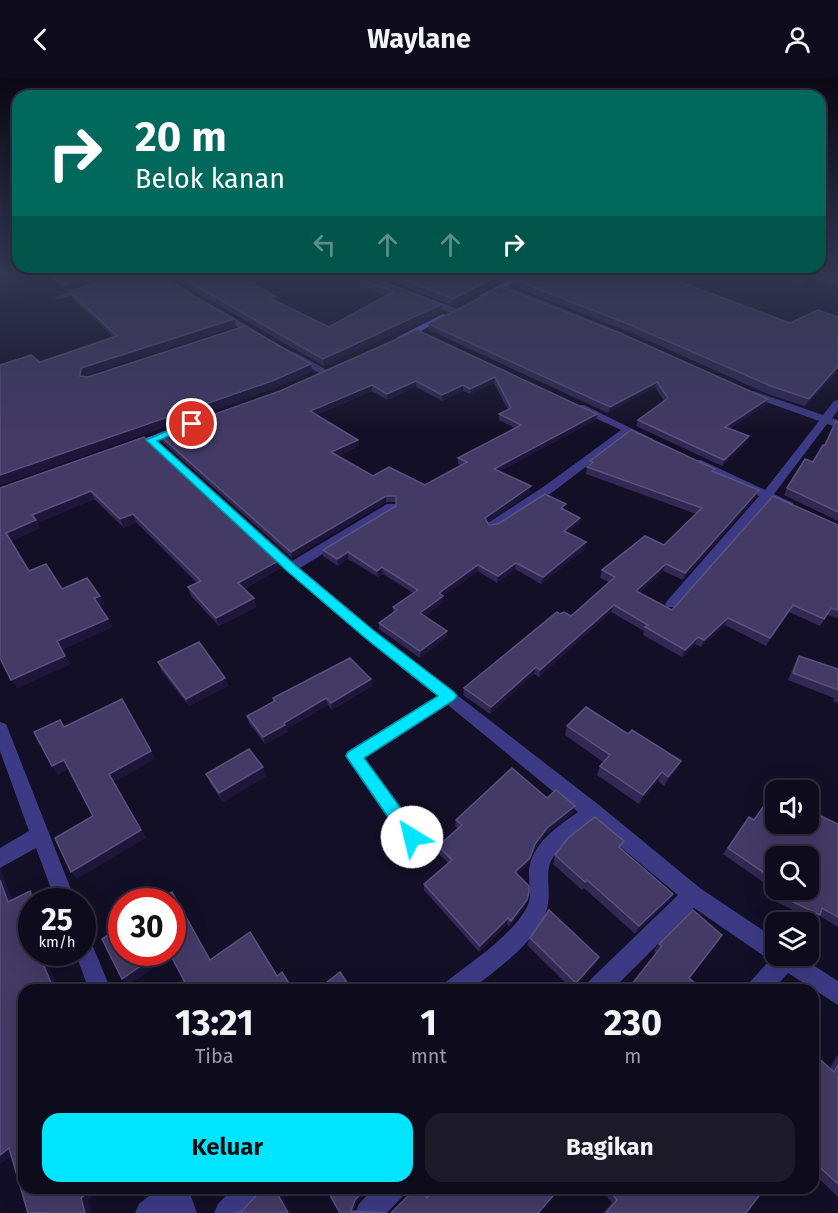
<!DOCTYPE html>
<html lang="id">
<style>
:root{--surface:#0e0b1c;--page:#1c1929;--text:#f1f3f6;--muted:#9b9ba3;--line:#2e2b3b;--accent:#00e5ff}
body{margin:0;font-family:"Fira Sans",sans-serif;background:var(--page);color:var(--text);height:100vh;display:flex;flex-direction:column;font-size:22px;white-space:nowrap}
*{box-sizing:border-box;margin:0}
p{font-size:20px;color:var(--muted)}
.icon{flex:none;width:33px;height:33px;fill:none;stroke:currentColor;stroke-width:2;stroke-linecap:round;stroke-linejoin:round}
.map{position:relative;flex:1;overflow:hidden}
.panel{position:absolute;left:18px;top:906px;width:801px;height:210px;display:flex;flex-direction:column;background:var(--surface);border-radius:18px;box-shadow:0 6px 24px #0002,0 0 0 2px var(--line)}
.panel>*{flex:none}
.top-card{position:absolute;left:12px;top:12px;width:814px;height:183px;border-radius:18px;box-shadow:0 6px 24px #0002,0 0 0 2px var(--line);background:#00695c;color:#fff;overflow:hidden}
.controls{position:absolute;left:765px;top:702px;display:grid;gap:12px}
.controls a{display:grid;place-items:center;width:54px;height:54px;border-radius:12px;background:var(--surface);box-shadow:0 6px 24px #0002,0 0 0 2px var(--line);font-size:30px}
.speed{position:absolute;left:18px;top:810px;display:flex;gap:12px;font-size:30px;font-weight:700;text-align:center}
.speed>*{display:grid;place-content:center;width:78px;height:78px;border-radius:50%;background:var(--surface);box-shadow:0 6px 24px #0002,0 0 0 2px var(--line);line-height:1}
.speed small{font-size:15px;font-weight:400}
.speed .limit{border:9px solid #d22;background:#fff;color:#111}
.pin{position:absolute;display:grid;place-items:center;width:51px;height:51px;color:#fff;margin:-26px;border:3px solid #fff;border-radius:50%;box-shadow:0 2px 6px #0007}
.me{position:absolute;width:66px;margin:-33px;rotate:324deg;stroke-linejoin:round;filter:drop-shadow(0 0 4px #0008)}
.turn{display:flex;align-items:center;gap:21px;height:126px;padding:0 24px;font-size:27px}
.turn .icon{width:78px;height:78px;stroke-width:2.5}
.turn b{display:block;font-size:42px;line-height:51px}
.lanes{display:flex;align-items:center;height:57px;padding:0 24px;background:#0003;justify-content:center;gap:30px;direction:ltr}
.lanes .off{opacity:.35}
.eta{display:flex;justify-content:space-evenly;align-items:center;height:102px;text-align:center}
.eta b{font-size:36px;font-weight:700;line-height:42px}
.button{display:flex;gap:12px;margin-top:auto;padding:12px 24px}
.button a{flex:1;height:69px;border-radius:18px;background:var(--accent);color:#111;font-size:24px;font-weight:700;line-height:69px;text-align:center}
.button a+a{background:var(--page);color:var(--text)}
header{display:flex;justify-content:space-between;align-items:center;height:78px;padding:0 24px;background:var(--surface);font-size:27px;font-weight:700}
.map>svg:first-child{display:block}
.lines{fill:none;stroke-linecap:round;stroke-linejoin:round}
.street{fill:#3d3a85;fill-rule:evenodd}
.secondary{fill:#6f6bff;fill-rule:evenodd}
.wall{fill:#312854;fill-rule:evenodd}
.shaded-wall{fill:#1d163a}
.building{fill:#433a66;stroke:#5a527e;stroke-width:1.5;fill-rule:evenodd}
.route{fill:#00e5ff;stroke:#0095a6;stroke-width:1.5}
</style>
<header><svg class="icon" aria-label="back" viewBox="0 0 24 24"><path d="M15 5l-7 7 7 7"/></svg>Waylane<svg class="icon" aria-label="person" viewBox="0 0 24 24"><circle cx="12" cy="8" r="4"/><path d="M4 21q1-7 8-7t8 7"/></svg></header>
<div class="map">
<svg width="838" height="1135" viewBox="0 0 838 1135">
<rect width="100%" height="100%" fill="#130f26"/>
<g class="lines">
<g class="street">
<polygon points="806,197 818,197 838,204 838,208"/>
<polygon points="498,207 504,207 620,254 613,256 498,211"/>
<polygon points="88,209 92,211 91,213 58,221 54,219"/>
<polygon points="424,219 458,231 459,233 452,235 421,223 420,221"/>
<polygon points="215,232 221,232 266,259 259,261 215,236"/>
<polygon points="294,274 329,293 331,295 323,297 291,279 289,277"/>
<polygon points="747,313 753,313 823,337 834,323 838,322 838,332 832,340 838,342 838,349 827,346 774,416 793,425 793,431 785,431 768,423 677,529 667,529 665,526 667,523 759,418 693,386 693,382 701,382 765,412 819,343 747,317"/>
<polygon points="576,327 584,327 653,361 648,364 629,356 554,413 496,451 488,451 486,448 488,445 546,407 621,352 576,331"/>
<path d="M150,359l4,1 138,123 95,-57h8v6l-95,58 73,62 226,175 101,83 76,51v17h23l39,25v24l-50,-32 -15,17h-26l3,-8 20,-22 -76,-52 -82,82h-27l3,-8 90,-87 -86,-72c-14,10 -33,22 -41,38 -8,18 5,37 -10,62 -16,27 -46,48 -70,67h-28l3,-8c25,-20 66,-46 81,-75 6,-12 1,-24 2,-37 3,-27 29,-44 49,-58l-130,-107 -83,53 54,73 2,6 -2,6 -7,3 -7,-3 -60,-87 3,-5 89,-55c-102,-80 -196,-166 -291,-254l-1,-2z"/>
<polygon points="0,644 6,646 8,651 76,824 56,824 36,770 0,790 0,770 29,753 0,673"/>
<polygon points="82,856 89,859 111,912 89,912 75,874 82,874"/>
<polygon points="159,1110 188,1110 197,1135 135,1135 139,1126"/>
<polygon points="233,1110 264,1110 260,1119 245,1135 214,1135 218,1126"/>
<polygon points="374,1110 406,1110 402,1119 387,1135 355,1135 359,1126"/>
</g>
<g class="secondary">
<polygon points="518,197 528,197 486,220 479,218"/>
<polygon points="443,236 450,238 403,262 396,260"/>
<polygon points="178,348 183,351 182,353 132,371 124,371 123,369"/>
</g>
</g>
<g class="wall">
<polygon points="49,197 120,197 65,213"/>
<polygon points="167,197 247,197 259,209 275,218 276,223 329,249 387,218 360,209 359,203 371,197 512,197 452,228 386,201 379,201 378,202 442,226 442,233 324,288"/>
<polygon points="772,197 813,197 812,201 802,208 771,199"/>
<polygon points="826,197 838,197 838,202"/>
<polygon points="513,201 790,245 838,239 838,292 805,328 768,316 627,253 512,208"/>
<polygon points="69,213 236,248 83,298 88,299 311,286 312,293 273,311 0,407 40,284 113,259 72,220"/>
<polygon points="429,246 766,327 729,351 749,358 747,364 722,388 636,348 638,342 664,323 655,309 608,335 429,252"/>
<path d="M417,252l179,90 -96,51 30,22 -43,30 2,2 9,-1 67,-14 15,8 -1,6 -11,9 18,9 -1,7 -44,35 -26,-15 -18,14 -19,-12 -35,25v6l-18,14 22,21 -27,21 -41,-29v-6l14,-11v-5l20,-14 -30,-19 -5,3 -30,-18 -10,7 -15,-10v-6l73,-44v-4h-10l-94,56 -132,-118 -2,-6 122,-43zM494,305l14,27 -9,4v6l16,8 -57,30v6l3,2 -36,19 -52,-9 -35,-20 21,-10 -1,-6 -42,-25 56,-24 15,9 29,-13 26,14 21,-10 7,3z"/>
<polygon points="838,344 838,443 784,417 787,410 813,384 825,367"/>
<polygon points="144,359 281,490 244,511 254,520 256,529 219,548 191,518 188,509 197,505 136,444 124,450 94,421 37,445 40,450 11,463 29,493 62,511 100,518 104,526 99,528 112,549 61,572 70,586 17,610 0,410"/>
<polygon points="590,383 715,391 714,394 756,419 683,502 663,493 639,515 672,532 838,447 838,540 827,537 820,548 789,534 766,568 725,547 701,569 695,566 682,579 643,557 644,553 611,534 539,599 534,596 490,636 463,617 464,610 560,536 571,538 609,504 600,500 602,492 664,467 696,436 586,396 587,389 589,387"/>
<polygon points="799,578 838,591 838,625 833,623 834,620 788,602 795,585"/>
<polygon points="158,584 225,600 228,608 189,628 161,592"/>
<polygon points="371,601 372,608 332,632 328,627 286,651 287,654 265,666 249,645 247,638 274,623 273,620"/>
<polygon points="567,648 628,656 681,683 676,692 664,708 658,703 639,726 597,697 600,688 603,684 565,657"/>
<polygon points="263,689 266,698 223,724 210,705 206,696"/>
<polygon points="547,720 573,735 545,757 533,773 528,786 517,796 529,814 525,828 509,849 507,846 479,874 424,812 424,806 448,785 438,775 438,768 458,751 455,748 456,742"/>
<path d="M749,739l5,3 22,4h62v103l-18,-11 -6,5 -37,-19 3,-8 -57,-40zM776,778l32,34h-32z"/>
<polygon points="621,770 673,816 668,824 635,856 584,810 582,812 553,786 555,777"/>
<polygon points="530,860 599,879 595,886 573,912 527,867"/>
<polygon points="659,866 689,900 703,912 627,912 656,875 654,873"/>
<polygon points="813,975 830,990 838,976 838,1119 813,1095"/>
<polygon points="601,1110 765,1110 746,1135 603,1135 612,1125"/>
</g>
<g class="shaded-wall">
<polygon points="95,197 120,197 65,213 63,207"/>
<polygon points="500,197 512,197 452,228 453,221"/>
<polygon points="811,197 813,197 812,201 802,208 804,202"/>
<polygon points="258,203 259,209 251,205"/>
<polygon points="442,226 442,233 324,288 323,281"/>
<polygon points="234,241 236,248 83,298 80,298 81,290"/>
<polygon points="311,286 312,293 273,311 0,407 0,397"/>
<polygon points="838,288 838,292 805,328 809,321"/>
<polygon points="495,299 494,305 470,316 470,311"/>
<polygon points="416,303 416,309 387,322 387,316"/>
<polygon points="657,304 655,309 608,335 610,329"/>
<polygon points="372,307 372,313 311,339 310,333"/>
<polygon points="463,307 463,313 442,323 442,317"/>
<polygon points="768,321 766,327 722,356 725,349"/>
<polygon points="597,336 596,342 494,397 494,391"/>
<polygon points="749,358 747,364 722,388 724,382"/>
<polygon points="358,362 359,368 332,380 331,374"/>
<polygon points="531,408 530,415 484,447 485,440"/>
<polygon points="759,412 756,419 683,502 685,495"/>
<polygon points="91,413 94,421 37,445 40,450 11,463 6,455 32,437"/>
<polygon points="386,418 386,424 292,480 291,474"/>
<polygon points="133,436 136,444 124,450 120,441"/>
<polygon points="580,440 579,446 563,460 564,453"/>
<polygon points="586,464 585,471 541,506 543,499"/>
<polygon points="348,474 348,481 338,488 337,481"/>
<polygon points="280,482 281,490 240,513 238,505"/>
<polygon points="516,485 515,491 497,505 498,498"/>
<polygon points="666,486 663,493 633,520 636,513"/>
<polygon points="478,487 478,493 443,518 443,524 420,541 420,535 439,515"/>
<polygon points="382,489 383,496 378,499 377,493"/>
<polygon points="100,518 104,526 98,529 94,520"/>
<polygon points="254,520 256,529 219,548 216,540"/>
<polygon points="614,527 611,534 539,599 540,592"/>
<polygon points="793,527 789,534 766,568 770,560"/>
<polygon points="728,540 725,547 701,569 704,562"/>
<polygon points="108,541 112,549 61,572 57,563"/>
<polygon points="447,553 447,559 420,580 420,573"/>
<polygon points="698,559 695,566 682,579 685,572"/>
<polygon points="65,578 70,586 17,610 11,602"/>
<polygon points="536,589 534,596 490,636 491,629"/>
<polygon points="225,600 228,608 189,628 186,621"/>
<polygon points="371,601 372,608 332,632 331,625"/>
<polygon points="326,620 328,627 286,651 287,654 265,666 263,659 284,645"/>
<polygon points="151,673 155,681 114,704 146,760 77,801 71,794 141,752 109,696"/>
<polygon points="64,682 69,691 58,697 52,688"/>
<polygon points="681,683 676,692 664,708 668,699"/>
<polygon points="263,689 266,698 223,724 219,715"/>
<polygon points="662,694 658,703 639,726 643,717"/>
<polygon points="575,728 573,735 545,757 533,773 528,786 513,800 515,794 547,750"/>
<polygon points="0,791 1,792 16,831 8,824 0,802"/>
<polygon points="30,813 37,820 38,824 33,824"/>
<polygon points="673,816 668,824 635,856 639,848"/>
<polygon points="527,822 525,828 509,849 511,843"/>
<polygon points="508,840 507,846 479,874 480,868"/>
<polygon points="32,847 32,858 28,849"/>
<polygon points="38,874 43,874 58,912 54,912"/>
<polygon points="161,874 170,874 172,877 128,908 122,901"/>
<polygon points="599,879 595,886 573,912 576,905"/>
<polygon points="9,1070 17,1074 0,1086 0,1077"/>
<polygon points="94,1110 104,1110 88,1122 92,1135 85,1135 81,1120"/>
<polygon points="274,1110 277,1110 291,1135 288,1135"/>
<polygon points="366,1110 371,1110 357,1124 353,1135 351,1133 355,1122"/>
</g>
<g class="building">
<polygon points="52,197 95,197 63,207"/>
<polygon points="125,197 159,197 234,241 81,290 80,298 88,299 245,248 311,286 272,303 0,397 0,287 31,277 40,284 117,258 69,213"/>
<polygon points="177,197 247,197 258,203 251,205 275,218 269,220 329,249 395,213 359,203 371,197 377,197 378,202 442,226 323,281"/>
<polygon points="394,197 500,197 453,221"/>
<polygon points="520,197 662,197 790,245 818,232 838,239 838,288 809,321 771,308 628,246 513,201"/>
<polygon points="787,197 811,197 804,202"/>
<polygon points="501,209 620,255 768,321 725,349 749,358 724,382 638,342 668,320 657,304 610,329 429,246"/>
<path d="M417,252l180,84 -103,55 37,17 -46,32 4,7 9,-1 47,-30 21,10 -5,4 19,10 -16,13 22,11 -43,35 -27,-14 -18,13 -20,-11 -39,28 4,3 -23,17 27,18 -27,20 -41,-28 18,-13 -4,-3 25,-17 -36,-23 -5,4 -29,-19 -11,7 -14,-9 73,-44v-10h-10l-95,56 -133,-118 122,-43zM495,299l16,31 -12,6 22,11 -63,33 9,4 -42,23 -36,-18 -16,9 -42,-24 27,-12 -48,-29 62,-26 15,9 29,-13 26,14 21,-10 7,4z"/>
<polygon points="836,343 838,344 838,434 787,410 805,381 813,384 823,367 825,367"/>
<polygon points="631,352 715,391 712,393 759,412 685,495 666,486 636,513 672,532 773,418 838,447 838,532 831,530 824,541 793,527 770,560 728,540 704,562 698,559 685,572 645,549 648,547 614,527 540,592 536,589 491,629 464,610 557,534 560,536 564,534 571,538 615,499 602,492 645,458 664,467 702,430 587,389 593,384 590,383"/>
<polygon points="144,359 280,482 238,505 254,520 216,540 188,509 201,503 133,436 120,441 91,413 32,437 36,442 6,455 29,493 46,486 62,511 87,500 100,518 94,520 108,541 57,563 65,578 11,602 0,580 0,410"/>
<polygon points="199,564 225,600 186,621 158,584"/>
<polygon points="799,578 838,591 838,612 793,595"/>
<polygon points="350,580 371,601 331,625 326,620 284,645 285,647 263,659 247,638 275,623 273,620"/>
<polygon points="122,621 151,673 109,696 141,752 71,794 55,760 93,738 64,682 52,688 34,654 60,642 64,649"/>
<polygon points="586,629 628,656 632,652 681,683 668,699 662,694 643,717 600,688 610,677 567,648"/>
<polygon points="249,671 263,689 219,715 206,696"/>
<polygon points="512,690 547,720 556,712 575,728 547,750 535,766 530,780 515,794 529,808 529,814 527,822 511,843 508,840 480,868 424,806 452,782 438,768 462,747 456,742"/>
<polygon points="768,722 776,726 776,746 808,746 808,732 838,746 838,839 822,830 820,837 783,819 785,812 808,812 808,778 776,778 776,803 728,770 749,739 754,742"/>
<polygon points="595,739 624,763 619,769 673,816 639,848 587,802 585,804 555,777 568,760"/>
<polygon points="0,802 8,824 30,813 33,824 32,824 32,847 28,849 32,858 32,874 38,874 54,912 24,912 24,1110 94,1110 81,1120 85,1135 28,1135 9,1070 0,1077"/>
<polygon points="172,814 210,882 250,854 277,898 282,894 293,912 240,912 239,909 235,912 189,912 169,874 172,874 172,824 157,824"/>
<polygon points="549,832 599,879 576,905 530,860"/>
<polygon points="693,832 722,857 689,900 703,912 638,912 632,906 662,868 659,866"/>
<polygon points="122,848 122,874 161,874 122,901 102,861"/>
<polygon points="340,894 352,912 317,912"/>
<polygon points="774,908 781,908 786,912 771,912"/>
<polygon points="813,934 820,940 813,951"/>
<polygon points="813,975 834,994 838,987 838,1106 813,1083"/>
<polygon points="263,1110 274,1110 288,1135 233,1135 241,1134"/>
<polygon points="326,1110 366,1110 355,1122 351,1133 386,1135 340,1135"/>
<polygon points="416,1110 421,1110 427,1120 437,1110 558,1110 559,1111 538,1135 391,1135"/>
<polygon points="608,1110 765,1110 746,1135 606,1135 617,1122"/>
</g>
<linearGradient id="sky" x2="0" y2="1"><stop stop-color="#0a0815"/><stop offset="0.55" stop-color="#333752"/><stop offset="1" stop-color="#333752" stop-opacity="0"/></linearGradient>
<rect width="838" height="356" fill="url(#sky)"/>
<polygon class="route" points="189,344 197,346 157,363 295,487 373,552 454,614 457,618 454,622 364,680 418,754 420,759 418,765 412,767 406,765 346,678 348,674 438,618 364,559 287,493 146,362"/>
</svg>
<div class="controls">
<a><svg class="icon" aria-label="sound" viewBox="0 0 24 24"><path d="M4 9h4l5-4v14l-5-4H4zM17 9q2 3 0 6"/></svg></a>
<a><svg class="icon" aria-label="search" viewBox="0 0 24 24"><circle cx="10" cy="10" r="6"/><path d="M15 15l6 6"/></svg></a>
<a><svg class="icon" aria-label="layers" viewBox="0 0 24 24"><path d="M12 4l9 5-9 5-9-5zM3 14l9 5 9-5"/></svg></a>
</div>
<div class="speed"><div>25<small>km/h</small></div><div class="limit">30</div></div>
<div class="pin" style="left:192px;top:346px;background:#d93025"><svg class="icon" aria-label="arrive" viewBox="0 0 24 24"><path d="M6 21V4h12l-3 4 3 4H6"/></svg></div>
<svg class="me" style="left:412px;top:759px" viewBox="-20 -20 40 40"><circle r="19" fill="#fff"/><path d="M0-13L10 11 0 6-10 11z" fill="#00e5ff"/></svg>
<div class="top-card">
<div class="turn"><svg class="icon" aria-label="right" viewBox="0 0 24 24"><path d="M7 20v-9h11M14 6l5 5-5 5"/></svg><div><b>20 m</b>Belok kanan</div></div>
<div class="lanes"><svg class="icon off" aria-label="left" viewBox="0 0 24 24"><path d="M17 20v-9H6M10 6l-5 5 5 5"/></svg><svg class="icon off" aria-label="ahead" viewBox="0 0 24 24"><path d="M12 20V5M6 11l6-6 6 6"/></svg><svg class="icon off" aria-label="ahead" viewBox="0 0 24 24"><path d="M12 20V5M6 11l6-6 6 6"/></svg><svg class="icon" aria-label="right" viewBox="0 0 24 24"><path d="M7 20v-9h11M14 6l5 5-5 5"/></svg></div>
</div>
<section class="panel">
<div class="eta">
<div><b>13:21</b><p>Tiba</p></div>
<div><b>1</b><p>mnt</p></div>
<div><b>230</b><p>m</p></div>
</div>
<div class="button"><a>Keluar</a><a>Bagikan</a></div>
</section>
</div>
